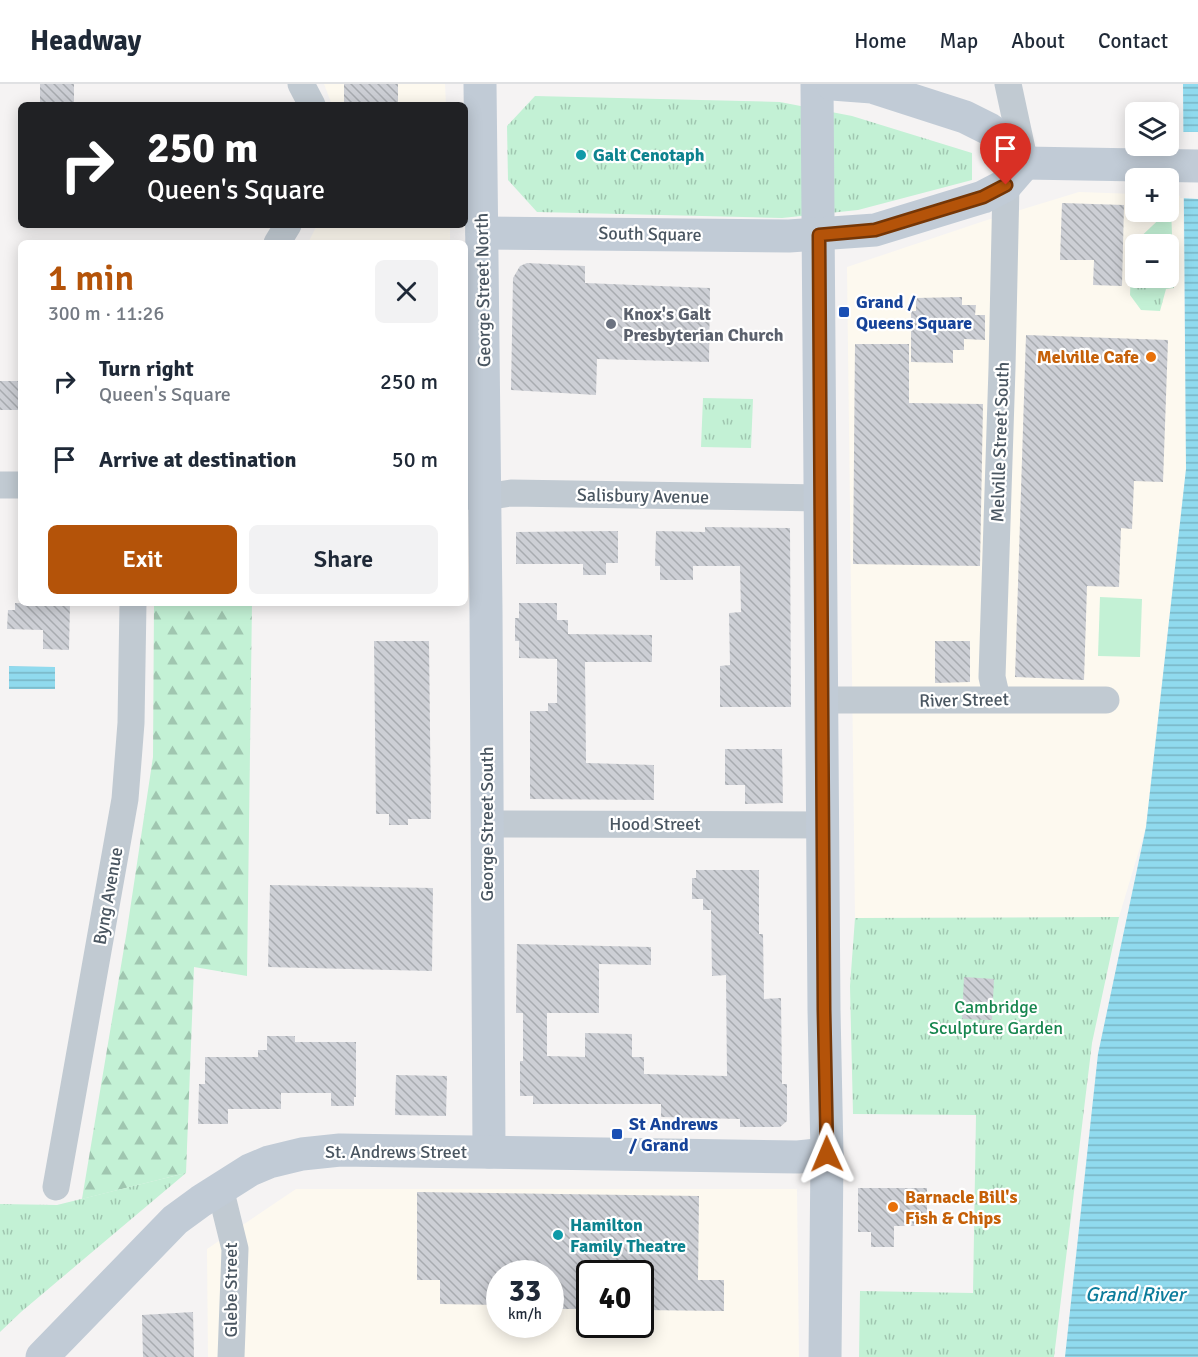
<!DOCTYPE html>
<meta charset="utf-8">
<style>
:root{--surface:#fff;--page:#f2f2f3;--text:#1f2937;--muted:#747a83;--line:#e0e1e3;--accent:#b45309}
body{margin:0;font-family:Signika,sans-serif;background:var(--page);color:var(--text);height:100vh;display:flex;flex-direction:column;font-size:22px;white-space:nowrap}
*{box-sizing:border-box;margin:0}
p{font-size:20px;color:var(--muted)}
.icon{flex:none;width:33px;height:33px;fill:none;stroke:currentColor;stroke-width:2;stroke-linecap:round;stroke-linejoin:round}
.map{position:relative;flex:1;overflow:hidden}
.drawer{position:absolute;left:18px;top:156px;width:450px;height:366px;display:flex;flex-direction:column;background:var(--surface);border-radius:9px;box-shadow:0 3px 15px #0003}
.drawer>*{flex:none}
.banner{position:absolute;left:18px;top:18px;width:450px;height:126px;border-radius:9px;box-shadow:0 3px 15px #0003;background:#202124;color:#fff;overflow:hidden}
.tools{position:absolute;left:1125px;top:18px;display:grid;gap:12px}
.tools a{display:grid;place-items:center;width:54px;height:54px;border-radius:9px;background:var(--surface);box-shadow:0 3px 15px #0003;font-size:30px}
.speed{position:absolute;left:486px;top:1176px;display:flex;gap:12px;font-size:30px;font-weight:700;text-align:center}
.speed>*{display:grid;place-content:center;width:78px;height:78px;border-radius:50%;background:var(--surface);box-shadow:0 3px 15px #0003;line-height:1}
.speed small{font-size:15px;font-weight:400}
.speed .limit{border:3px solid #111;border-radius:9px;background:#fff;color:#111}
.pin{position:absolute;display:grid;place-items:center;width:51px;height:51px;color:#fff;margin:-62px -26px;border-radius:50% 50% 50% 0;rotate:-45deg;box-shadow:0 0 6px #0007}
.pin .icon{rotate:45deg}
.me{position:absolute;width:66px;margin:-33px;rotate:359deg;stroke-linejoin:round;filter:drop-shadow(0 0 4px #0008)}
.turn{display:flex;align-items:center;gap:21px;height:126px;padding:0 30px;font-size:27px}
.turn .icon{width:78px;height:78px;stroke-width:2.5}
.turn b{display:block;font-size:42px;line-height:51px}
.round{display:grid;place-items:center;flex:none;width:63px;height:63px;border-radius:9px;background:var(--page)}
.summary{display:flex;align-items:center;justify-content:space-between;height:102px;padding:0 30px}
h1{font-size:36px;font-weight:600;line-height:45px;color:var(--accent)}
.primary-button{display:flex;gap:12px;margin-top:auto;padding:12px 30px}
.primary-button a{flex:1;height:69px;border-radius:9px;background:var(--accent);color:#fff;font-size:24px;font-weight:600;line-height:69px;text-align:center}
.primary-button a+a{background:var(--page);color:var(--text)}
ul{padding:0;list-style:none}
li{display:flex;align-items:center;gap:18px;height:78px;padding:0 30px}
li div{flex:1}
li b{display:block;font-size:22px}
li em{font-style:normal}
header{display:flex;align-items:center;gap:36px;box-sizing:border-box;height:84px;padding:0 30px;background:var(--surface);border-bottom:2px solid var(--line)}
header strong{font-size:28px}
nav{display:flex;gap:33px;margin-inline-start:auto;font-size:21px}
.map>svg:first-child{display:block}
.commercial{fill:#fdf9ef;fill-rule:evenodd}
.grass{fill:#c3f1d5}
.forest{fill:url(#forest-firs)}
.park{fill:url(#park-tufts);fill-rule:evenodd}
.water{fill:url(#water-rules)}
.pier{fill:#f5f3f3}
.building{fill:url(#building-back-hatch)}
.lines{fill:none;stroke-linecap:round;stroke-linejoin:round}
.street{stroke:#c1cad2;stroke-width:27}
.secondary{stroke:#c1cbd6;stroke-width:33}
.route-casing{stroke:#753606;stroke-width:15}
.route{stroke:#b45309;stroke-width:10}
.culture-dot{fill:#0f9aa8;stroke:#fff;stroke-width:2}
.transit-dot{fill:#1a4fb4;stroke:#fff;stroke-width:2}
.worship-dot{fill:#6b7280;stroke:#fff;stroke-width:2}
.food-dot{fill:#e8710a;stroke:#fff;stroke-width:2}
.labels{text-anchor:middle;stroke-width:4.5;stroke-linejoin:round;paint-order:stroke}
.culture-label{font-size:18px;font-weight:bold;fill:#0d838f;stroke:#fff;text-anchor:start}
.street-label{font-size:18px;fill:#4a5661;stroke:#fff}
.transit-label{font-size:18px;font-weight:bold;fill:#164399;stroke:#fff;text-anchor:start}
.worship-label{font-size:18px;font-weight:bold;fill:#5b616d;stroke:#fff;text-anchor:start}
.food-label{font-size:18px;font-weight:bold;fill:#c56008;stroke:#fff;text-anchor:end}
.park-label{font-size:18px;fill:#17864f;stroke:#fff}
.water-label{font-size:20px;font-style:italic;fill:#0c7c9b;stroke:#fff}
</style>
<header>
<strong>Headway</strong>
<nav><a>Home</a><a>Map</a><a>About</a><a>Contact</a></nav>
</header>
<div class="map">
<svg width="1198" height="1273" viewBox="0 0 1198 1273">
<defs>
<pattern id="forest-firs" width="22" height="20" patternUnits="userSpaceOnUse" patternTransform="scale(1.5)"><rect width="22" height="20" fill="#c3f1d5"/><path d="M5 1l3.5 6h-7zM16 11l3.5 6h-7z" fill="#a0c6b0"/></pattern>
<pattern id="park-tufts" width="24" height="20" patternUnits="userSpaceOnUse" patternTransform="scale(1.5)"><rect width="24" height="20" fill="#c3f1d5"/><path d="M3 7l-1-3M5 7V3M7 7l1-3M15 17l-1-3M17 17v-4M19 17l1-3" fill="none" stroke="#a0c6b0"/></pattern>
<pattern id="water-rules" width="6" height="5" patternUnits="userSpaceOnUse" patternTransform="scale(1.5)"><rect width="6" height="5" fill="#90daee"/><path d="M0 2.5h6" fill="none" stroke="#78b4c4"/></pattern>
<pattern id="building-back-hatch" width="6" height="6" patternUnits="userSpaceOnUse" patternTransform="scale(1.5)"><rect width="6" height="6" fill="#cdcfd5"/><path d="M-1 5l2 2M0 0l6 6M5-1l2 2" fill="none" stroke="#a8abb0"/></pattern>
</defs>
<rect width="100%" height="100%" fill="#f5f3f3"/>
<g class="commercial">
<polygon points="324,0 445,0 446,21 332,21"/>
<path d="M1079,108l56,2 1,18h32l1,-17 14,1 3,273 -40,358 -27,90 -264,1 -8,-651 137,-46zM1136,160h32v34h-32z"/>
<polygon points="317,141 450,141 450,159 308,159"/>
<path d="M296,1105h501l2,168h-591l-1,-108zM500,1190h50v50h-50zM590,1190h50v50h-50z"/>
</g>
<polygon class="grass" points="1100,513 1142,515 1140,573 1098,572"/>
<polygon class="forest" points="154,519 252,519 247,892 194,883 186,1089 82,1115 127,846 153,673"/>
<g class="park">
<polygon points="535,12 780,18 852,32 972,69 972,96 858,126 782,134 537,128 508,96 507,42"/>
<path d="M1171,124l3,80 -8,1 -6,22 -19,-1 -11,-15 2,-50zM1136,160h32v34h-32z"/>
<polygon points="703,314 753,315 751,364 701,363"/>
<polygon points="1119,833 1092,959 1054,1273 859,1273 860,1207 973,1209 976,1031 853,1030 850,902 855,834"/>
<polygon points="186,1089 21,1228 0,1248 0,1120 57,1121"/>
</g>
<g class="water">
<polygon points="1183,0 1198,0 1198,1273 1065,1273 1098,970 1146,743 1186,385"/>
<polygon points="9,582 55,583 55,605 9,605"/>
</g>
<polygon class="pier" points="1182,48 1198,48 1198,115 1180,114"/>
<g class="building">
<rect x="40" y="0" width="34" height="21"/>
<rect x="344" y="0" width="54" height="21"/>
<polygon points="1062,119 1124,121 1122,202 1093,201 1094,176 1060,176"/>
<polygon points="527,179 585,182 585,199 710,204 709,278 597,275 596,311 511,306 513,194 520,182"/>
<polygon points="962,213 962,221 976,221 975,231 985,231 985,256 964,255 964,266 953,266 953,279 911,278 911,227 916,227 916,214"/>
<polygon points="1026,251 1168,256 1163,398 1134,397 1132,445 1121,444 1119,503 1087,502 1084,596 1015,593"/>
<polygon points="855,260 909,260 909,319 983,320 980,482 853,480"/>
<rect x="0" y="297" width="21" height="29"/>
<polygon points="705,443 790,444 791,623 720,623 720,582 730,581 729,529 741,528 740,482 693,482 693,496 660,496 660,482 655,482 656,447 705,448"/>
<polygon points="618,447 618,479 606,479 606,491 583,491 583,480 516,480 516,448"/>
<polygon points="15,519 70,519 69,566 43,565 43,546 7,545 8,526 15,526"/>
<polygon points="519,519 557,519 557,536 568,536 568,550 652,551 652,578 585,578 586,679 654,681 654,716 530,715 530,627 548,627 548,619 557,619 557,575 519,574 519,557 515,557 515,534 519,534"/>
<polygon points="374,557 429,557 431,735 408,735 408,741 389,741 389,730 376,730"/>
<polygon points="935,557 970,557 970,598 935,599"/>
<polygon points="725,665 782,665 783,719 745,720 745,701 725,701"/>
<polygon points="696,786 759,786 759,850 763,850 764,915 781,914 782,1000 787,1000 787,1037 780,1043 740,1043 740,1035 661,1033 661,1020 533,1020 533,1012 520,1012 520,977 523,977 523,929 516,929 517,860 651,863 651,881 599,880 599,929 547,929 547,972 585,973 585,949 632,950 632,973 644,973 644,990 727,992 726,891 712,892 711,826 703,826 703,815 692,815 692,794 696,794"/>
<polygon points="270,801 433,804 432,887 268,883"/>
<polygon points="964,893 994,895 992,936 962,935"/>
<polygon points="267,952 295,952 295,958 356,958 356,1013 354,1013 354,1022 331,1022 331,1009 281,1009 281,1025 228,1025 228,1040 198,1040 199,1000 205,1000 205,973 258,973 258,966 267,966"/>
<polygon points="396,991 447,992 446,1032 395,1031"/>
<polygon points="858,1104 927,1104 927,1142 894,1142 894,1163 871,1163 871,1148 858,1148"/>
<polygon points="417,1108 699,1112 698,1196 724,1196 724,1227 640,1226 640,1190 590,1190 590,1225 550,1225 550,1190 500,1190 500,1221 440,1220 440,1196 417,1196"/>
<polygon points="193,1228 194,1273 143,1273 142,1231"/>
</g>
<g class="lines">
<g class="street">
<polyline points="301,0 312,21"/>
<polyline points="1008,0 1025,79"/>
<polyline points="277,159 288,141"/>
<polyline points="0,401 21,401"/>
<polyline points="465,412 485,413 511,409 821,414"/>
<polyline points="997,615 992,593 1002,284 1006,101"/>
<polyline points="822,616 1106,616"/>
<polyline points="487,740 824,741"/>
<polyline points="56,1103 125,715 131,639 133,519"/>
<polyline points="220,1104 235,1165 231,1273"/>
</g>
<g class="secondary">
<polyline points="480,0 486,526 489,1068"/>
<polyline points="817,0 824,926 827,1070 825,1273"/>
<polyline points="832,0 872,3 965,33 989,45 1009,59 1025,79"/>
<polyline points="1025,79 1198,82"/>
<polyline points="482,149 789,152 875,146 983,113 1006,101 1025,79"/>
<polyline points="42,1273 175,1136 201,1117 250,1086 269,1078 302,1070 340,1066 798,1073 827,1070"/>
</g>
</g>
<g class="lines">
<g class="route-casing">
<polyline id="route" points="827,1070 824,926 819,151 875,146 983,113 1006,101"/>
</g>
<use href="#route" class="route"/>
</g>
<g class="culture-dot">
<circle cx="581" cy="71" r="6"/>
<circle cx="558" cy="1151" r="6"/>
</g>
<g class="transit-dot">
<rect x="838" y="222" width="12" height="12" rx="3"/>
<rect x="611" y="1044" width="12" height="12" rx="3"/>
</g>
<circle class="worship-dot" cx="611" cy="240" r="6"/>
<g class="food-dot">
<circle cx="1151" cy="273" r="6"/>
<circle cx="893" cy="1123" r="6"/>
</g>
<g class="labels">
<g class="culture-label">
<text x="593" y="77">Galt Cenotaph</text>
<text x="570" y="1147">Hamilton<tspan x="570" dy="21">Family Theatre</tspan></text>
</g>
<g class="street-label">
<text transform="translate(650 150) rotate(1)" y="6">South Square</text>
<text transform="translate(483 206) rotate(-91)" y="6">George Street North</text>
<text transform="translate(1000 358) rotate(-88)" y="6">Melville Street South</text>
<text transform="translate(643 412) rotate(1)" y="6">Salisbury Avenue</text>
<text transform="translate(964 616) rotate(-1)" y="6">River Street</text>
<text transform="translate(487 740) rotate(-90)" y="6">George Street South</text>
<text x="655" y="746">Hood Street</text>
<text transform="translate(108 812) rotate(-80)" y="6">Byng Avenue</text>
<text x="396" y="1074">St. Andrews Street</text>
<text transform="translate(231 1206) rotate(-90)" y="6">Glebe Street</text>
</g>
<g class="transit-label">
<text x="856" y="224">Grand /<tspan x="856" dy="21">Queens Square</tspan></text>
<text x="629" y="1046">St Andrews<tspan x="629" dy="21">/ Grand</tspan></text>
</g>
<g class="worship-label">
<text x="623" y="236">Knox's Galt<tspan x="623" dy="21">Presbyterian Church</tspan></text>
</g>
<g class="food-label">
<text x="1139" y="279">Melville Cafe</text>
<text x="905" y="1119" text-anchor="start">Barnacle Bill's<tspan x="905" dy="21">Fish &amp; Chips</tspan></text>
</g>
<g class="park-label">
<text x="996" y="929">Cambridge<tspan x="996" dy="21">Sculpture Garden</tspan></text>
</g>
<g class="water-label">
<text x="1135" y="1217">Grand River</text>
</g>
</g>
</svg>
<div class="tools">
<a><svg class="icon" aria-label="layers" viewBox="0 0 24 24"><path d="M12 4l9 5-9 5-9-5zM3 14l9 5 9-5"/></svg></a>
<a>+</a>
<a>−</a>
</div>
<div class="speed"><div>33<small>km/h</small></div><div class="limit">40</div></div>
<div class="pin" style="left:1006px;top:101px;background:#d93025"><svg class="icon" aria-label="arrive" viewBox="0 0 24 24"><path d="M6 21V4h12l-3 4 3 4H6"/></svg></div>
<svg class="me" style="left:827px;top:1070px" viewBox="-20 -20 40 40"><path d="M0-17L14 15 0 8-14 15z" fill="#b45309" stroke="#fff" stroke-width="4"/></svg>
<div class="banner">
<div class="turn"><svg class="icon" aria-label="right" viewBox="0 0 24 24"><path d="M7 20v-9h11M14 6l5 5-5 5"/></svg><div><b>250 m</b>Queen's Square</div></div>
</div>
<section class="drawer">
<div class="summary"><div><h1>1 min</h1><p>300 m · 11:26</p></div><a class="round"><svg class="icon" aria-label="close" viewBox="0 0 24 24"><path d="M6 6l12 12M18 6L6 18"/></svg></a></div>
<ul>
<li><svg class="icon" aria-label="right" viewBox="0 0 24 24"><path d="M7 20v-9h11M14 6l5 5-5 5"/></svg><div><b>Turn right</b><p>Queen's Square</p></div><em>250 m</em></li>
<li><svg class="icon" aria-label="arrive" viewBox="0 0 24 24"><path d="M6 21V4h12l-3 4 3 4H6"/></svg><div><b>Arrive at destination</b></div><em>50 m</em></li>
</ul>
<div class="primary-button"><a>Exit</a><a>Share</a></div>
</section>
</div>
